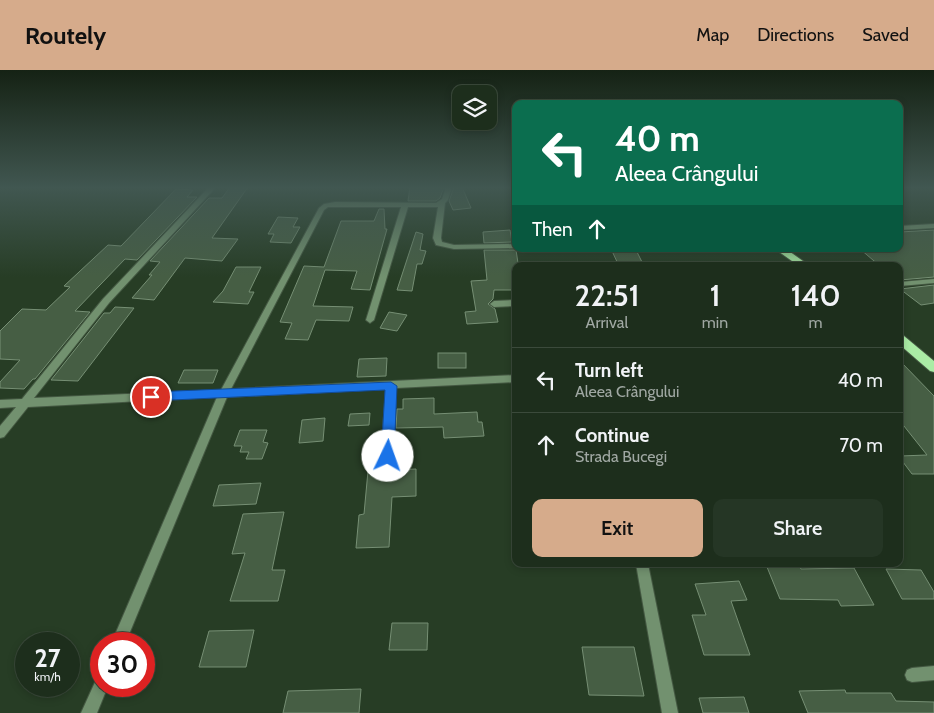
<!DOCTYPE html>
<meta charset="utf-8">
<style>
:root{--surface:#1d2e1c;--page:#253625;--text:#f1f3f6;--muted:#a0a8a3;--line:#3b4a3b;--accent:#d6ab8b}
body{margin:0;font-family:Cabin,sans-serif;background:var(--page);color:var(--text);height:100vh;display:flex;flex-direction:column;font-size:19px;white-space:nowrap}
*{box-sizing:border-box;margin:0}
p{font-size:16px;color:var(--muted)}
.icon{flex:none;width:28px;height:28px;fill:none;stroke:currentColor;stroke-width:2;stroke-linecap:round;stroke-linejoin:round}
.map{position:relative;flex:1;overflow:hidden}
.panel{position:absolute;left:512px;top:192px;width:391px;height:305px;display:flex;flex-direction:column;background:var(--surface);border-radius:10px;box-shadow:0 2px 8px #0003,0 0 0 1px var(--line)}
.panel>*{flex:none}
.hud{position:absolute;left:512px;top:30px;width:391px;height:152px;border-radius:10px;box-shadow:0 2px 8px #0003,0 0 0 1px var(--line);background:#0b6e4f;color:#fff;overflow:hidden}
.tools{position:absolute;left:452px;top:15px;display:grid;gap:10px}
.tools a{display:grid;place-items:center;width:45px;height:45px;border-radius:10px;background:var(--surface);box-shadow:0 2px 8px #0003,0 0 0 1px var(--line);font-size:25px}
.speed{position:absolute;left:15px;top:562px;display:flex;gap:10px;font-size:25px;font-weight:700;text-align:center}
.speed>*{display:grid;place-content:center;width:65px;height:65px;border-radius:50%;background:var(--surface);box-shadow:0 2px 8px #0003,0 0 0 1px var(--line);line-height:1}
.speed small{font-size:12px;font-weight:400}
.speed .limit{border:8px solid #d22;background:#fff;color:#111}
.pin{position:absolute;display:grid;place-items:center;width:42px;height:42px;color:#fff;margin:-21px;border:2px solid #fff;border-radius:50%;box-shadow:0 1px 5px #0007}
.me{position:absolute;width:55px;margin:-28px;rotate:3deg;stroke-linejoin:round;filter:drop-shadow(0 0 4px #0008)}
.turn{display:flex;align-items:center;gap:18px;height:105px;padding:0 20px;font-size:22px}
.turn .icon{width:65px;height:65px;stroke-width:2.5}
.turn b{display:block;font-size:35px;line-height:42px}
.then{display:flex;align-items:center;height:48px;padding:0 20px;background:#0003;gap:10px;font-size:19px}
.eta{display:flex;justify-content:space-evenly;align-items:center;height:85px;text-align:center}
.eta b{font-size:30px;font-weight:600;line-height:35px}
.action{display:flex;gap:10px;margin-top:auto;padding:10px 20px}
.action a{flex:1;height:58px;border-radius:10px;background:var(--accent);color:#111;font-size:20px;font-weight:600;line-height:58px;text-align:center}
.action a+a{background:var(--page);color:var(--text)}
ul{padding:0;list-style:none}
li{display:flex;align-items:center;gap:15px;height:65px;padding:0 20px;border-top:1px solid var(--line)}
li div{flex:1}
li b{display:block;font-size:19px}
li em{font-style:normal}
header{display:flex;align-items:center;gap:30px;box-sizing:border-box;height:70px;padding:0 25px;background:var(--accent);color:#111}
header strong{font-size:24px}
nav{display:flex;gap:28px;margin-inline-start:auto;font-size:18px}
.map>svg:first-child{display:block}
.building{fill:#465e44;stroke:#768f74}
.lines{fill:none;stroke-linecap:round;stroke-linejoin:round}
.minor-casing{stroke:#445842;stroke-width:2}
.primary-casing{stroke:#445842;stroke-width:2}
.minor{fill:#72916f;fill-rule:evenodd}
.primary{fill:#aaeca5;fill-rule:evenodd}
.route{fill:#1a73e8;stroke:#114b97}
</style>
<header>
<strong>Routely</strong>
<nav><a>Map</a><a>Directions</a><a>Saved</a></nav>
</header>
<div class="map">
<svg width="934" height="643" viewBox="0 0 934 643">
<rect width="100%" height="100%" fill="#273d25"/>
<g class="building">
<polygon points="230,117 248,117 212,168 238,169 222,191 185,188 154,230 132,228 152,205 149,205 160,192 150,191 209,128 222,128"/>
<polygon points="410,117 444,117 440,128 436,131 408,131"/>
<polygon points="454,117 462,117 471,138 453,140 449,131"/>
<polygon points="176,119 193,120 187,127 197,127 137,190 125,189 75,241 90,242 35,309 33,309 24,319 0,318 0,312 20,290 0,289 0,261 22,239 46,240 70,217 64,216 108,175 121,176"/>
<polygon points="379,139 384,139 385,159 387,159 370,220 351,219 357,201 325,200 313,236 353,237 349,251 316,250 308,270 285,269 292,253 280,252 304,196 324,197 341,151 374,151"/>
<polygon points="278,147 298,148 293,157 300,157 291,173 270,172 274,164 268,164"/>
<polygon points="510,160 512,172 484,173 483,162"/>
<polygon points="934,160 934,207 900,210 900,196 880,196 860,179 900,179 900,162"/>
<polygon points="416,162 423,164 420,180 426,181 422,194 417,194 412,221 397,220"/>
<polygon points="484,180 516,180 518,193 516,220 494,220 493,229 488,234 495,239 498,252 467,254 465,242 476,241 471,211 487,210"/>
<polygon points="636,180 644,196 619,196 612,181"/>
<polygon points="236,197 261,197 249,222 254,222 248,234 213,232 223,221"/>
<polygon points="934,215 934,233 921,235 900,219"/>
<polygon points="115,237 134,238 78,311 51,310 104,243 110,243"/>
<polygon points="389,242 407,245 397,261 380,258"/>
<rect x="438" y="283" width="28" height="15"/>
<polygon points="387,288 386,306 357,307 359,289"/>
<polygon points="900,291 934,326 934,404 912,404 900,388 900,386 927,385 900,351"/>
<polygon points="184,300 218,300 213,313 178,313"/>
<polygon points="434,328 434,344 477,342 478,352 482,352 484,366 444,368 443,357 396,358 397,339 403,339 403,329"/>
<polygon points="370,343 369,355 348,356 350,344"/>
<polygon points="325,348 323,371 299,373 302,350"/>
<polygon points="240,360 267,360 263,372 268,373 262,389 246,389 249,382 240,382 242,376 234,376"/>
<polygon points="416,399 416,426 392,427 389,477 356,478 359,445 364,444 368,401"/>
<polygon points="261,413 256,434 213,436 219,415"/>
<polygon points="284,442 272,500 285,500 278,531 230,531 245,483 232,484 243,444"/>
<polygon points="767,497 800,497 801,499 854,498 874,535 841,536 838,530 780,529"/>
<polygon points="886,499 921,500 934,522 934,529 902,529"/>
<polygon points="739,511 747,530 731,531 750,585 704,585 692,545 706,545 695,514"/>
<polygon points="392,553 428,553 427,580 389,580"/>
<polygon points="254,560 246,597 199,597 209,561"/>
<polygon points="582,577 634,577 644,626 589,625"/>
<polygon points="361,619 359,643 283,643 288,621"/>
<polygon points="845,620 846,623 891,623 896,631 934,632 934,643 808,643 799,621"/>
<polygon points="744,627 749,643 703,643 699,628"/>
</g>
<g class="lines">
<g class="minor-casing">
<g id="minor">
<polygon points="209,117 216,117 109,233 34,328 221,320 319,138 324,134 335,132 436,133 442,129 446,117 452,117 448,130 445,133 441,168 442,172 454,175 516,174 516,178 454,179 436,175 433,168 438,137 408,137 374,250 370,253 366,250 401,137 328,137 324,140 231,319 516,305 516,312 396,318 393,386 391,389 387,391 383,389 381,386 386,319 227,327 125,574 111,574 217,327 28,337 4,367 0,368 0,356 16,337 0,338 0,330 22,329 103,229"/>
<polygon points="934,154 934,158 900,160 900,156"/>
<polygon points="934,209 934,213 900,216 900,212"/>
<polygon points="516,230 516,236 494,237 490,234 494,231"/>
<polygon points="636,494 648,494 678,643 662,643"/>
<polygon points="934,596 934,610 912,612 907,610 905,605 907,600 912,598"/>
<polygon points="101,608 101,616 108,616 97,643 81,643 96,610"/>
</g>
</g>
<g class="primary-casing">
<g id="primary">
<polygon points="775,179 786,179 810,196 799,196"/>
<polygon points="900,265 904,266 934,291 934,302 930,301 900,275"/>
</g>
</g>
<use href="#minor" class="minor"/>
<use href="#primary" class="primary"/>
</g>
<linearGradient id="sky" x2="0" y2="1"><stop stop-color="#152214"/><stop offset="0.57" stop-color="#415751"/><stop offset="1" stop-color="#415751" stop-opacity="0"/></linearGradient>
<rect width="934" height="207" fill="url(#sky)"/>
<polygon class="route" points="391,312 397,316 394,386 388,391 381,386 385,320 151,331 145,327 151,322"/>
</svg>
<div class="tools">
<a><svg class="icon" aria-label="layers" viewBox="0 0 24 24"><path d="M12 4l9 5-9 5-9-5zM3 14l9 5 9-5"/></svg></a>
</div>
<div class="speed"><div>27<small>km/h</small></div><div class="limit">30</div></div>
<div class="pin" style="left:151px;top:327px;background:#d93025"><svg class="icon" aria-label="arrive" viewBox="0 0 24 24"><path d="M6 21V4h12l-3 4 3 4H6"/></svg></div>
<svg class="me" style="left:388px;top:386px" viewBox="-20 -20 40 40"><circle r="19" fill="#fff"/><path d="M0-13L10 11 0 6-10 11z" fill="#1a73e8"/></svg>
<div class="hud">
<div class="turn"><svg class="icon" aria-label="left" viewBox="0 0 24 24"><path d="M17 20v-9H6M10 6l-5 5 5 5"/></svg><div><b>40 m</b>Aleea Crângului</div></div>
<div class="then">Then<svg class="icon" aria-label="ahead" viewBox="0 0 24 24"><path d="M12 20V5M6 11l6-6 6 6"/></svg></div>
</div>
<section class="panel">
<div class="eta">
<div><b>22:51</b><p>Arrival</p></div>
<div><b>1</b><p>min</p></div>
<div><b>140</b><p>m</p></div>
</div>
<ul>
<li><svg class="icon" aria-label="left" viewBox="0 0 24 24"><path d="M17 20v-9H6M10 6l-5 5 5 5"/></svg><div><b>Turn left</b><p>Aleea Crângului</p></div><em>40 m</em></li>
<li><svg class="icon" aria-label="ahead" viewBox="0 0 24 24"><path d="M12 20V5M6 11l6-6 6 6"/></svg><div><b>Continue</b><p>Strada Bucegi</p></div><em>70 m</em></li>
</ul>
<div class="action"><a>Exit</a><a>Share</a></div>
</section>
</div>
